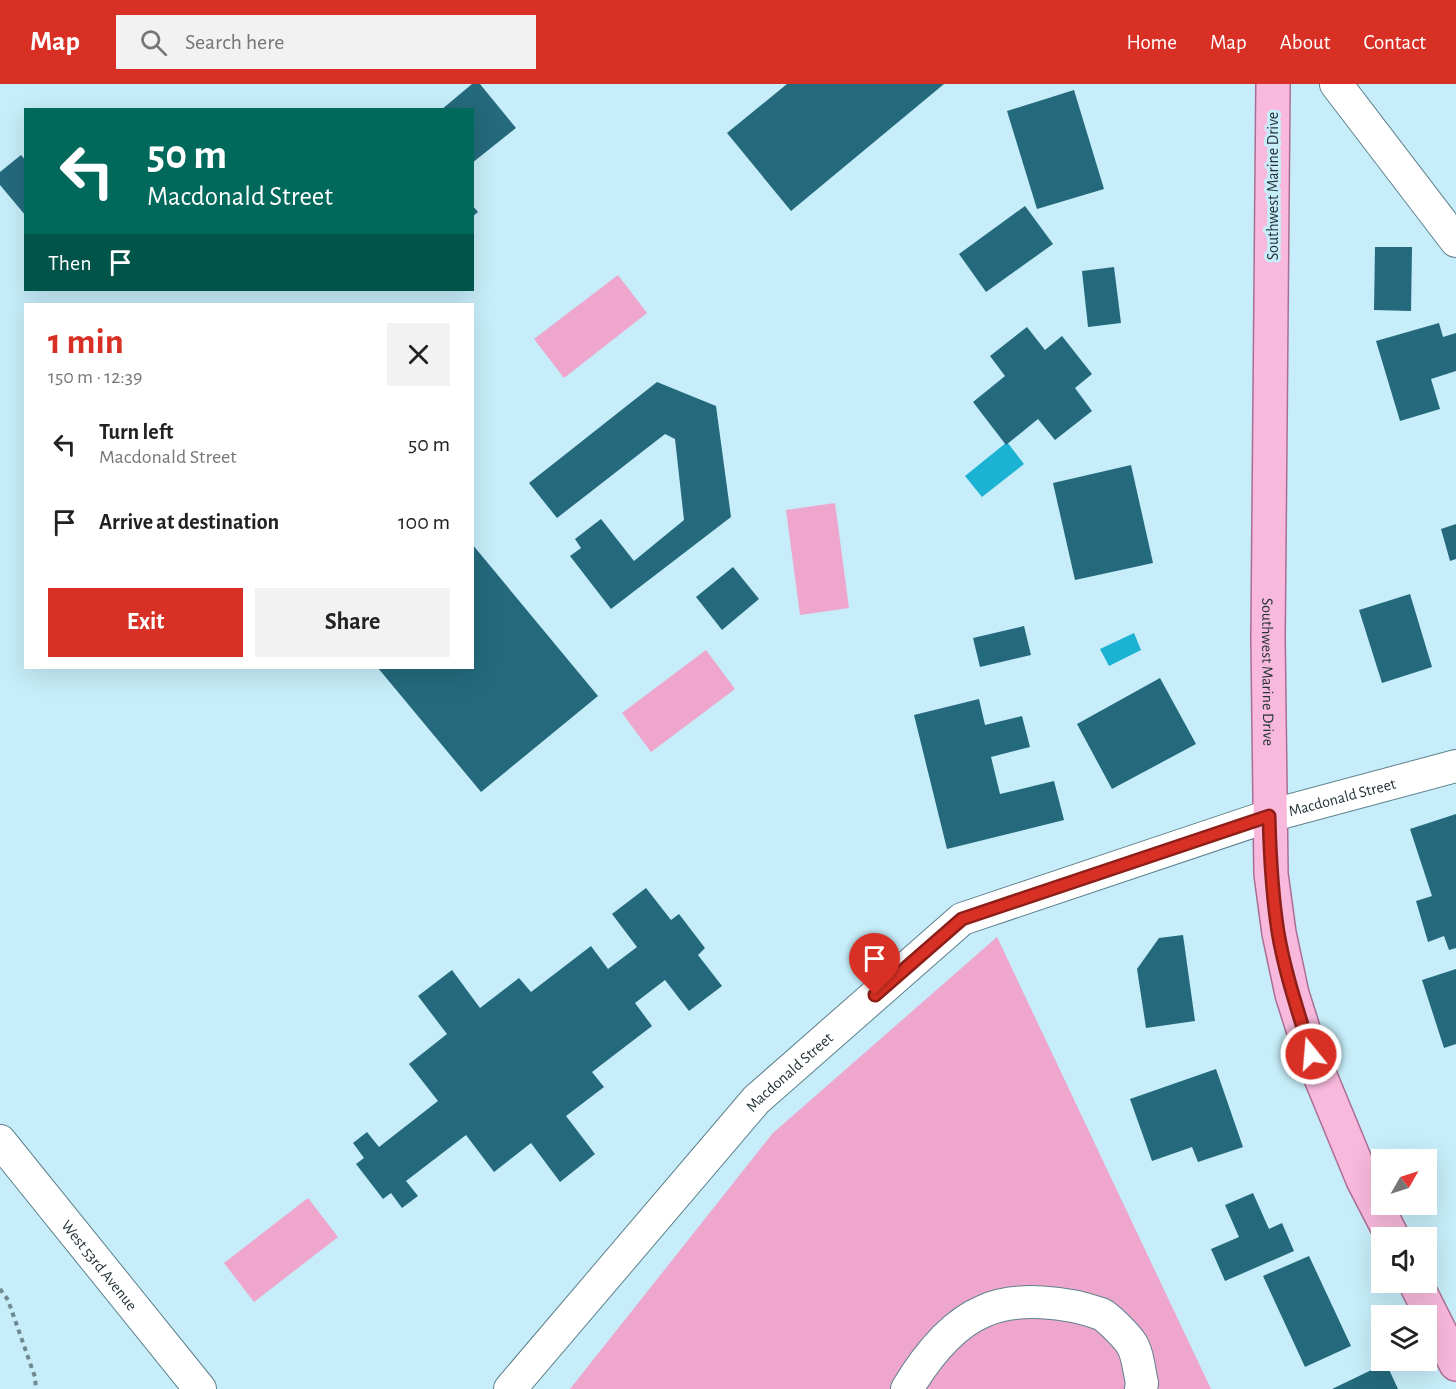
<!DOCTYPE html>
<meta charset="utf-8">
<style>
:root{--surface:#fff;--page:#f2f2f2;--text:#222;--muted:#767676;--accent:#d93025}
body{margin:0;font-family:"Alegreya Sans",sans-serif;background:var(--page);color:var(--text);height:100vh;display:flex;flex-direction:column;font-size:22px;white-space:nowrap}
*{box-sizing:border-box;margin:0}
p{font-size:20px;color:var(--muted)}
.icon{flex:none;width:33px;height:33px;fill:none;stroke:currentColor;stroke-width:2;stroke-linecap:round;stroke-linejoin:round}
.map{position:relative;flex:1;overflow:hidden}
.sheet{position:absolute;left:24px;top:219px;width:450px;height:366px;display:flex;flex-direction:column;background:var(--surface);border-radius:0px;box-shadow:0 6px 24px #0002}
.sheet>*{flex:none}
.banner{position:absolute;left:24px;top:24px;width:450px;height:183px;border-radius:0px;box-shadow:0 6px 24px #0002;background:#00695c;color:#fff;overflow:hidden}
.needle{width:39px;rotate:51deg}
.buttons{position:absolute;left:1371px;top:1065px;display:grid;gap:12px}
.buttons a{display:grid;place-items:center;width:66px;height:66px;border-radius:0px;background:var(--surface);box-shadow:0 6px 24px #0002;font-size:30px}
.pin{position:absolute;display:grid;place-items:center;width:51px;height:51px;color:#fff;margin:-62px -26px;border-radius:50% 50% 50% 0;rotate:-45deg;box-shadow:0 0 6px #0007}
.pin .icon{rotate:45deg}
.me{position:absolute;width:66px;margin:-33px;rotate:343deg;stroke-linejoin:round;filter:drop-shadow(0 0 4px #0008)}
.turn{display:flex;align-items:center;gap:21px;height:126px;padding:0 24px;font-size:27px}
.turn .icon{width:78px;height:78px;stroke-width:2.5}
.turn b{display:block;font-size:42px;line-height:51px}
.then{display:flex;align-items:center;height:57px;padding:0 24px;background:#0003;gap:12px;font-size:22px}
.round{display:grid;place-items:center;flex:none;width:63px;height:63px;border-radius:0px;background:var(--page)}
.head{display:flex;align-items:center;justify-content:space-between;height:102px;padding:0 24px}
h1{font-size:36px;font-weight:700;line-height:45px;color:var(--accent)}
.action{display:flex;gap:12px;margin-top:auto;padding:12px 24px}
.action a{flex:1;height:69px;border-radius:0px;background:var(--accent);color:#fff;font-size:24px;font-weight:700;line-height:69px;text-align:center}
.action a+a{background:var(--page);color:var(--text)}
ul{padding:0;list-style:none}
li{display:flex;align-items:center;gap:18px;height:78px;padding:0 24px}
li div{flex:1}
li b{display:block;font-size:22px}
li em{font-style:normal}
header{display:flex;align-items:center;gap:36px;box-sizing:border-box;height:84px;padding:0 30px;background:var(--accent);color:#fff}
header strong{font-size:28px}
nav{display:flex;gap:33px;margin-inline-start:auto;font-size:21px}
.search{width:420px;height:54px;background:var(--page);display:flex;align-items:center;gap:15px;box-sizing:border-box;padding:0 21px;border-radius:0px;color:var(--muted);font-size:22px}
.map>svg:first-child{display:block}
.green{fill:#eea6cc}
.water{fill:#1cb2d4}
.building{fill:#246a7c}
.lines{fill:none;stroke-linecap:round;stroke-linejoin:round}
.minor-casing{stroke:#5d818c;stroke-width:34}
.major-casing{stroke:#ac6d94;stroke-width:36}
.path{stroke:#6f8991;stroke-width:4;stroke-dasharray:4.5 4.5;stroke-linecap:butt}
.minor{stroke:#fff;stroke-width:32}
.major{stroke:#f8b9dc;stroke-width:33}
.route-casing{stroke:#8d1f18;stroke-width:15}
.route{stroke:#d93025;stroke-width:10}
.labels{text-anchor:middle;stroke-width:6;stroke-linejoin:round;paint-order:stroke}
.street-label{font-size:16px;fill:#253439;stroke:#c6edf9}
</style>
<header>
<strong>Map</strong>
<div class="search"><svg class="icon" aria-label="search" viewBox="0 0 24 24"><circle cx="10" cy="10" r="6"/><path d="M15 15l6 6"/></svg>Search here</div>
<nav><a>Home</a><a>Map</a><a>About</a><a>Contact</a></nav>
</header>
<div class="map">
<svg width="1456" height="1305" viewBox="0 0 1456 1305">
<rect width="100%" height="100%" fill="#c6edf9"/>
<g class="green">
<polygon points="618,191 647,229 564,294 534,255"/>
<polygon points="835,419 849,524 800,531 786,426"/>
<polygon points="706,566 735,605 651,668 622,629"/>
<polygon points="997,853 1211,1305 570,1305 773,1049"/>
<polygon points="308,1114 338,1153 254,1218 224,1179"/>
</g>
<g class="water">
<polygon points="1007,358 1024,380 982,413 965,392"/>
<polygon points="1134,549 1141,566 1109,582 1100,565"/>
</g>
<g class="building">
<polygon points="472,0 480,0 516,44 472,79 472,26 441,26"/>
<polygon points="787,0 944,0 791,127 727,49"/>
<polygon points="1074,6 1104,105 1037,125 1007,27"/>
<polygon points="21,71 26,77 26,132 0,101 0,88"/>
<polygon points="472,121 478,128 472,133"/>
<polygon points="1025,122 1053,160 986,208 959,170"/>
<polygon points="1375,163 1412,163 1411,227 1374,226"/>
<polygon points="1114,183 1121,239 1088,243 1082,187"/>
<polygon points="1439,239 1443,253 1456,249 1456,287 1431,295 1440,325 1400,337 1376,257"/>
<polygon points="1027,243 1045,266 1062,252 1092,290 1075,304 1092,327 1055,356 1038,335 1006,361 973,318 1005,292 990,272"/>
<polygon points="657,298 716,322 731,433 611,525 570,472 581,464 575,455 601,435 634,477 684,436 675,355 665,350 557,434 529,399"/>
<polygon points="1131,381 1153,479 1075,496 1053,399"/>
<polygon points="1456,440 1456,475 1450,477 1441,445"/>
<polygon points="472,460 598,612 481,708 378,584 472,584"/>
<polygon points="733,483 759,515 722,546 696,513"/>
<polygon points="1410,510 1432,583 1382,599 1359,526"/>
<polygon points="1024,542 1031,571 980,583 973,554"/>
<polygon points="1160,594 1196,660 1112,705 1077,640"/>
<polygon points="979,615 985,641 1022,632 1030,663 991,673 1000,710 1054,697 1064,736 947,765 914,631"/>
<polygon points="1456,730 1456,864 1449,866 1444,852 1428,858 1416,817 1432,812 1410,745"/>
<polygon points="646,804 671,836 679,830 705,864 698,871 722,902 689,927 665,896 635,919 652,942 592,988 604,1003 566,1032 595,1070 560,1098 531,1059 494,1088 466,1051 406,1097 418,1112 402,1124 391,1109 383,1115 356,1080 364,1074 353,1059 367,1048 379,1063 438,1017 409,980 447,950 418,912 452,886 480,924 519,894 531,908 591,862 608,885 637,863 612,830"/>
<polygon points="1183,851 1195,937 1146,944 1137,885 1159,854"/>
<polygon points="1456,885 1456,960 1444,964 1422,896"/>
<polygon points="1216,985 1243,1063 1198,1078 1192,1063 1152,1077 1130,1015"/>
<polygon points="1253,1109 1269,1145 1282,1139 1294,1167 1225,1197 1211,1165 1239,1153 1225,1121"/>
<polygon points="1309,1172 1351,1262 1305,1283 1263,1192"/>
<polygon points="1386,1279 1398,1305 1332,1305"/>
</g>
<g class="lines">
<g class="minor-casing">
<g id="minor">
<polyline points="1336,0 1456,157"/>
<path id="s1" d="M0,1057l200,248"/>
<path id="s2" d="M510,1305l246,-289 206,-181 307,-103 187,-50"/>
<path d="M907,1305c18,-30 43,-64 77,-78 33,-15 84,-9 117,3 7,3 26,23 30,29 7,10 8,28 11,40l-1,6"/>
</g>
</g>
<g class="major-casing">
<g id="major">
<path id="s3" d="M1273,0l-5,554 3,236 8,59 13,61 19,60 52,126 30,58"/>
<polyline points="1415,1198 1456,1280"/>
</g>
</g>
<polyline class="path" points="0,1205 8,1216 35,1293 36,1305"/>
<use href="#minor" class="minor"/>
<use href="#major" class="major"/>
</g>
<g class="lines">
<g class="route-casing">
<path id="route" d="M875,911l87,-76 307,-103c1,39 3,78 9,116 7,42 21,82 33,122"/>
</g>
<use href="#route" class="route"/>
</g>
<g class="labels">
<g class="street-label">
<text transform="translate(1272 102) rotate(-90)" y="6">Southwest Marine Drive</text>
<text dy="6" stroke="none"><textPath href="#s3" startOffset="588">Southwest Marine Drive</textPath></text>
<text dy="6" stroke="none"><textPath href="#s2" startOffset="1053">Macdonald Street</textPath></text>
<text dy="6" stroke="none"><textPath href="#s2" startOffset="423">Macdonald Street</textPath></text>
<text dy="6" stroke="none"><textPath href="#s1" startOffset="159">West 53rd Avenue</textPath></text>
</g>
</g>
</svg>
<div class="buttons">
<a><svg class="needle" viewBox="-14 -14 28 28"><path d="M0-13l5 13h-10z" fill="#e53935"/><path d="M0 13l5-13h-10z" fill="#767676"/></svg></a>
<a><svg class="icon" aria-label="sound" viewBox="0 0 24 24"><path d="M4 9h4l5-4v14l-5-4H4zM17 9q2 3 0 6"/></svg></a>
<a><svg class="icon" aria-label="layers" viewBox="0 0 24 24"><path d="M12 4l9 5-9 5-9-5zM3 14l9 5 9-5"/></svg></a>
</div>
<div class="pin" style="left:875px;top:911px;background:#d93025"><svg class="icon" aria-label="arrive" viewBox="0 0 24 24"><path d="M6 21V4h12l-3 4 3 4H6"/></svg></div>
<svg class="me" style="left:1311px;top:970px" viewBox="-20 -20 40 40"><circle r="17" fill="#d93025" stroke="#fff" stroke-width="3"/><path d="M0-11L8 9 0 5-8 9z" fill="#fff"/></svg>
<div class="banner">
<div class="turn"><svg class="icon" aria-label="left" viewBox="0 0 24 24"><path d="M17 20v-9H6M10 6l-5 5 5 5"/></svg><div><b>50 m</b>Macdonald Street</div></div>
<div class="then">Then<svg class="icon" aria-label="arrive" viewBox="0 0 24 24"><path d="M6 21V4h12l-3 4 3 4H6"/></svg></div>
</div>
<section class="sheet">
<div class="head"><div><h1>1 min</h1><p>150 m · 12:39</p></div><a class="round"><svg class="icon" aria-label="close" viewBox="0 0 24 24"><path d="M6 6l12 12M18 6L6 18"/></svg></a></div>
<ul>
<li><svg class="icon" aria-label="left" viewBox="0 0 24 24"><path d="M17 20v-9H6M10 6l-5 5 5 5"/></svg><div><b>Turn left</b><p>Macdonald Street</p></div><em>50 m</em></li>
<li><svg class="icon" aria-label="arrive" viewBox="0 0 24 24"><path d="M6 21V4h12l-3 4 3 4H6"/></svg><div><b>Arrive at destination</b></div><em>100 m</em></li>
</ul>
<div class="action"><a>Exit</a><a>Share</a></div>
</section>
</div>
